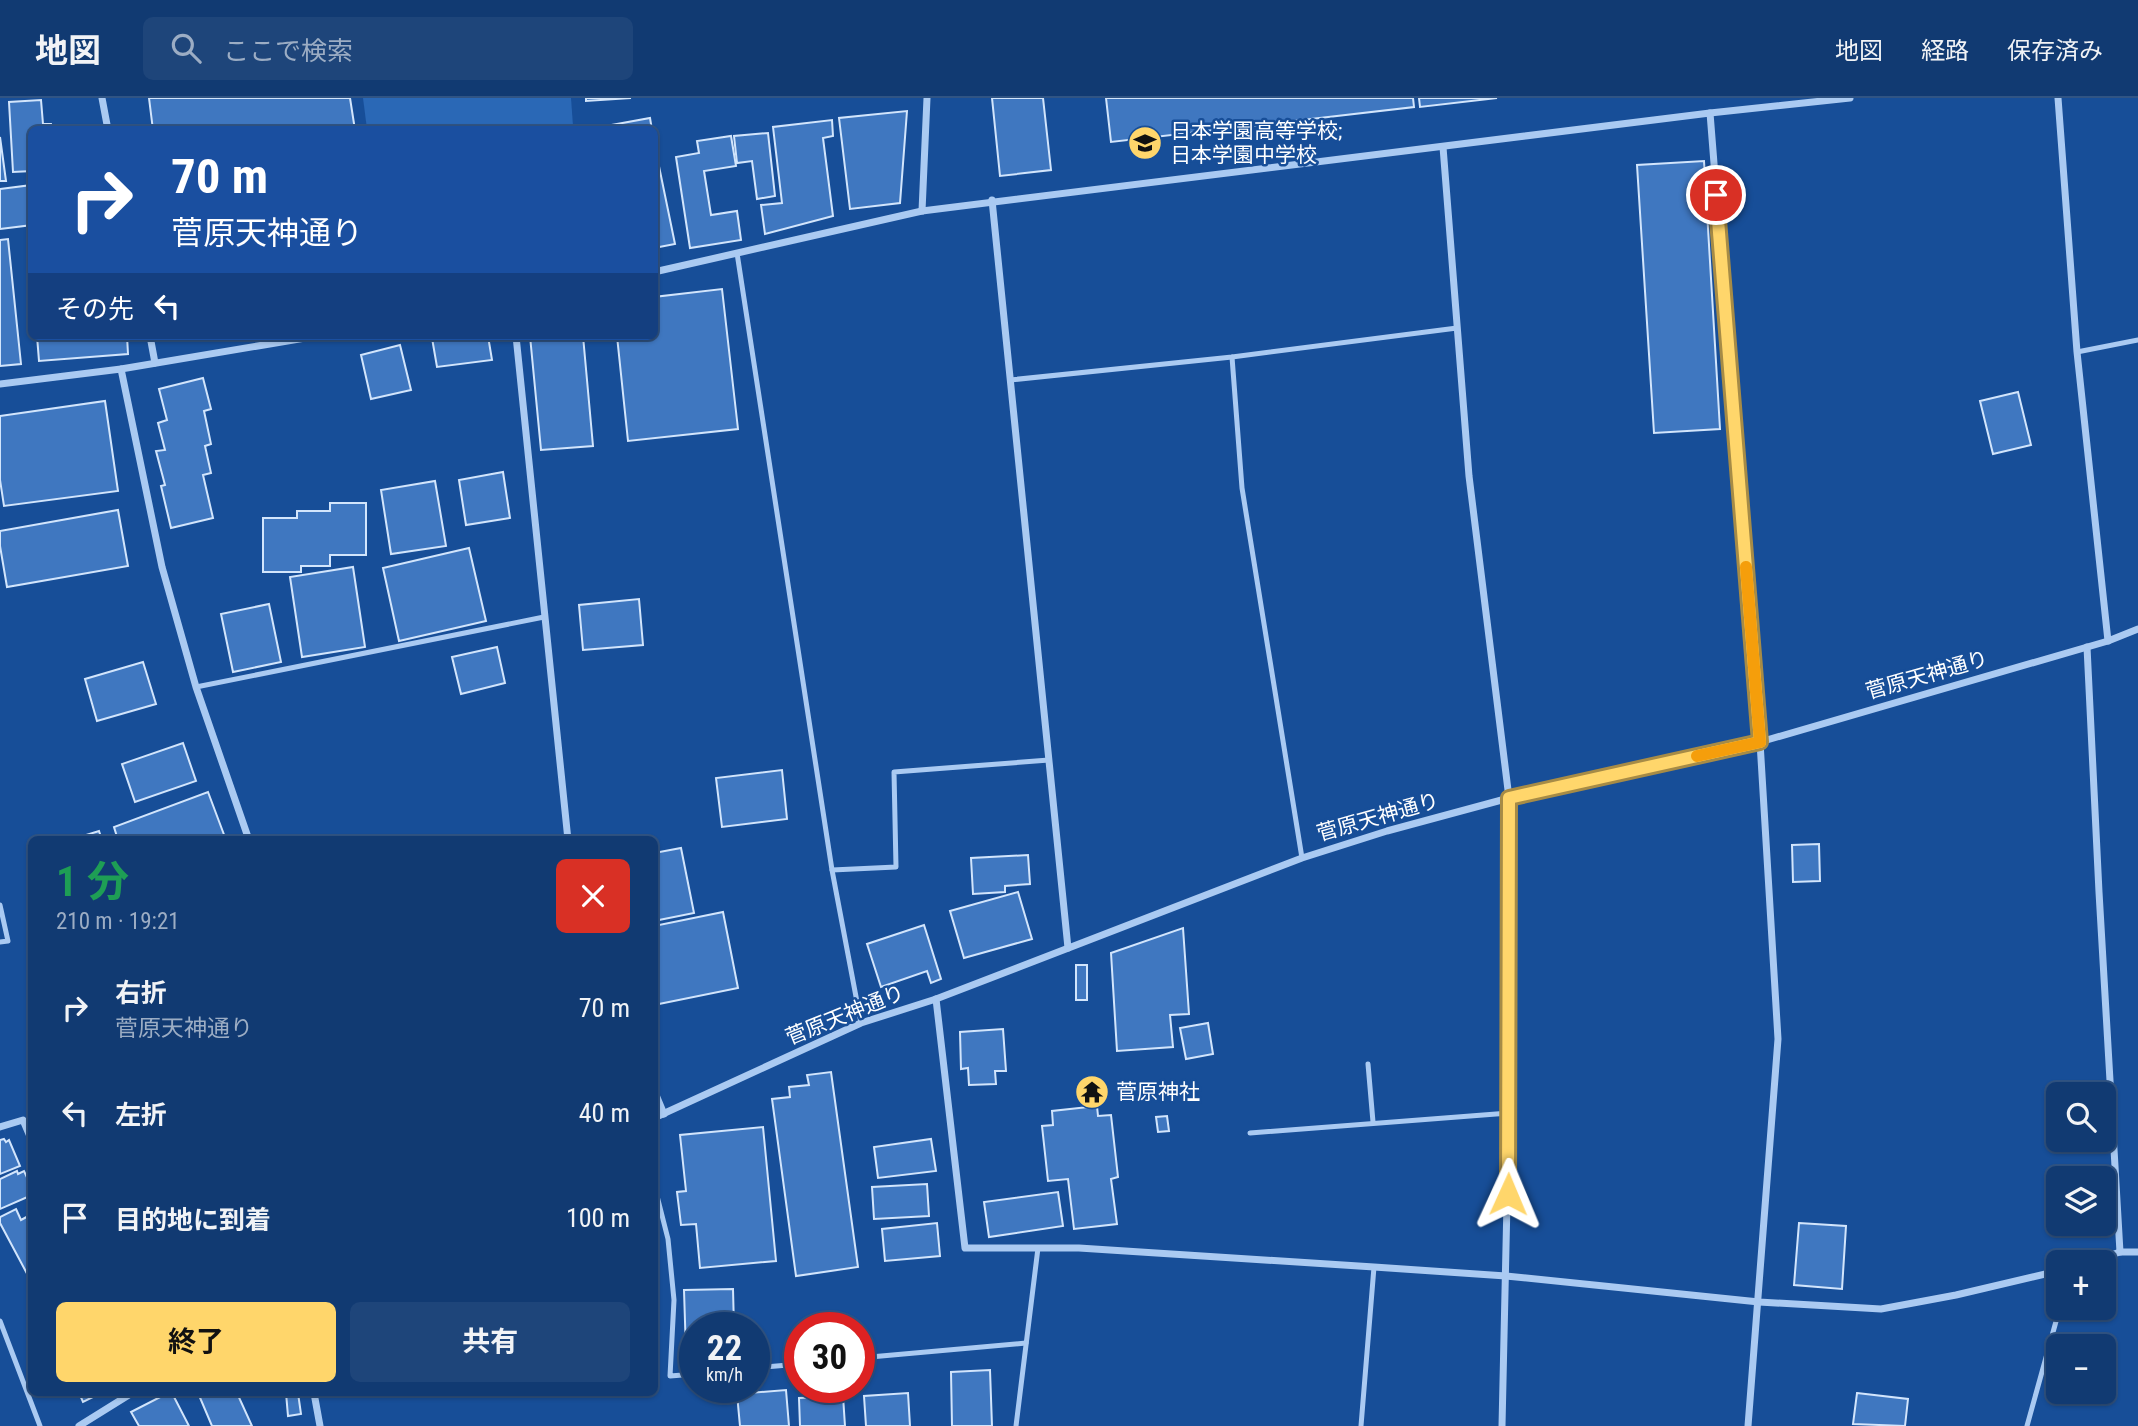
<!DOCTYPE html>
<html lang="ja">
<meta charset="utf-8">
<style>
:root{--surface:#113a72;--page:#1e457a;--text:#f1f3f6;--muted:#9cadc4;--line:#305484;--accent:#ffd66b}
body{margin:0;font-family:"Roboto Condensed","Noto Sans JP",sans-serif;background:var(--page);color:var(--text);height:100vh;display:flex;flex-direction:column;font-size:26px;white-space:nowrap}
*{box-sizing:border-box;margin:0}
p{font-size:23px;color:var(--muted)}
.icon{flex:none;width:38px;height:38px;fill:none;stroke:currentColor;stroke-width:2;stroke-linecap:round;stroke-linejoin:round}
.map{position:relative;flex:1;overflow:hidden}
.details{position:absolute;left:28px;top:738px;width:630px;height:560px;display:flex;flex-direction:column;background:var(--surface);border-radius:10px;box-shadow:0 2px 5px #0004,0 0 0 2px var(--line)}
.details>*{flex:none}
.hud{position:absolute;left:28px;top:28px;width:630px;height:214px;border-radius:10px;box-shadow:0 2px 5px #0004,0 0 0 2px var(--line);background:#1a4fa0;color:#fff;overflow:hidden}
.buttons{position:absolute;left:2046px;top:984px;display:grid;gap:14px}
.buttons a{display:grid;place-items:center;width:70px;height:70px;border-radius:10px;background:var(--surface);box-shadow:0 2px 5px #0004,0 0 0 2px var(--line);font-size:35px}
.speed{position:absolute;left:679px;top:1214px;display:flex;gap:14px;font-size:35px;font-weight:700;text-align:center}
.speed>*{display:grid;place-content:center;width:91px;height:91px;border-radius:50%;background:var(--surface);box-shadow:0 2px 5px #0004,0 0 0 2px var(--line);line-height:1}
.speed small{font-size:18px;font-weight:400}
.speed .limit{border:10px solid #d22;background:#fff;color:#111}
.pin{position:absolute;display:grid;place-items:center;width:60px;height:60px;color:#fff;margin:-30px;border:4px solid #fff;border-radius:50%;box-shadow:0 2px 7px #0007}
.me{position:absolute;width:77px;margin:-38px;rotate:1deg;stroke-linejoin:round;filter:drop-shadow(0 0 5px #0008)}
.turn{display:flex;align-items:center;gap:24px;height:147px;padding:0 28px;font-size:32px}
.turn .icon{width:91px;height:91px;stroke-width:2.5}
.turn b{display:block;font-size:49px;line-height:60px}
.then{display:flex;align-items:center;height:66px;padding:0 28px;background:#0003;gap:14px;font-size:26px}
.round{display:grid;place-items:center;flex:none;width:74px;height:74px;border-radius:10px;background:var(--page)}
.headline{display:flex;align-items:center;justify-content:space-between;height:119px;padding:0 28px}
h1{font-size:42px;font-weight:700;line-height:52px;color:#1e9e55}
.button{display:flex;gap:14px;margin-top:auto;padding:14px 28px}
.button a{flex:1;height:80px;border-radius:10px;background:var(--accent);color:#111;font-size:28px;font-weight:700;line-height:80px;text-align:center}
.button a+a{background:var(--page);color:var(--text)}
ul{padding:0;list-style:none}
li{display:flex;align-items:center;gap:21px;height:105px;padding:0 28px}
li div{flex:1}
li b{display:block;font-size:26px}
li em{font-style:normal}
header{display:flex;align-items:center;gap:42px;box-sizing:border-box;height:98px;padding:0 35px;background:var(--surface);border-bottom:2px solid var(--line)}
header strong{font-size:33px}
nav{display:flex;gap:38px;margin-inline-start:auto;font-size:24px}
.search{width:490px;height:63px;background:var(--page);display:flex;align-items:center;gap:18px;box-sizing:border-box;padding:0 24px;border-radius:10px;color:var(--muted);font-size:26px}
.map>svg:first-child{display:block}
.green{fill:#2a68b6}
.building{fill:#3f77c0;stroke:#d2e5fc;stroke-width:2}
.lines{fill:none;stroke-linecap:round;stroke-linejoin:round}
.service{stroke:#aacaf2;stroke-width:5}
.minor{stroke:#aacaf2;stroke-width:7}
.route-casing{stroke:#a68b46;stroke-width:18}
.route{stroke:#ffd66b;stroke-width:12}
.slow{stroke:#f59e0b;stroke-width:12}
.labels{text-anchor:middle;stroke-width:5;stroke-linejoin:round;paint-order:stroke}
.poi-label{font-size:21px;fill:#fff;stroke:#174e98;text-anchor:start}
.street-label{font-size:21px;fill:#fff;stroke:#174e98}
</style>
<header>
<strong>地図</strong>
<div class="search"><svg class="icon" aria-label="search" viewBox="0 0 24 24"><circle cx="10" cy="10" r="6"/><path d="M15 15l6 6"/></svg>ここで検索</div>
<nav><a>地図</a><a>経路</a><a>保存済み</a></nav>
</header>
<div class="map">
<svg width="2138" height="1328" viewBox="0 0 2138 1328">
<rect width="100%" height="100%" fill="#174e98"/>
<polygon class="green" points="363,0 571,0 573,28 557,32 367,31"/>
<g class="building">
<polygon points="149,0 350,0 355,32 153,32"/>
<polygon points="586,0 631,0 586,3"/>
<polygon points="992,0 1043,0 1051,72 1000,78"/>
<polygon points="1106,0 1413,0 1414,9 1111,44"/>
<polygon points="1419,0 1497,0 1420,9"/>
<polygon points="41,2 43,26 51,26 52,32 32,32 32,73 13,74 9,4"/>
<polygon points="907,13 900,105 850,111 839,20"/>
<polygon points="650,20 652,32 596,32 595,30"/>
<polygon points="832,22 833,38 823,40 833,118 765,136 761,107 782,105 773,29"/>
<polygon points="768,35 775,98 757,101 752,63 737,65 734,38"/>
<polygon points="731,38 736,68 704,73 711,117 737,113 741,142 690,150 676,59 699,55 697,43"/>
<polygon points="0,39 6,83 0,83"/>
<polygon points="654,44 675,146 654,150"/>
<polygon points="1704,63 1720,331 1654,335 1637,67"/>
<polygon points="32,87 32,127 0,131 0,91"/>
<polygon points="8,141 21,266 0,268 0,142"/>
<polygon points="722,191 738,331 628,343 617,238 654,238 654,199"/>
<polygon points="37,238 127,238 128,256 39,263"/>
<polygon points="445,238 488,238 492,262 437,269 432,240"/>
<polygon points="530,238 583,238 593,348 541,352"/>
<polygon points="400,247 411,292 371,301 361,257"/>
<polygon points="203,280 211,311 204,313 211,346 205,348 211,375 203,377 213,420 171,430 161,388 165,387 156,353 165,352 158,325 167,322 159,291"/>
<polygon points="2018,294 2031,347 1993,356 1980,303"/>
<polygon points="105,303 118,393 4,408 0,382 0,318"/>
<polygon points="503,374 510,420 466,427 459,382"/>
<polygon points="435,383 446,448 391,456 381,392"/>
<polygon points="330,405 366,405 366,457 330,457 330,468 301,468 301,474 263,474 263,420 297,420 297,413 330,413"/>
<polygon points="118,412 128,468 7,489 0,448 0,433"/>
<polygon points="469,450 486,523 399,543 383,470"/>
<polygon points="353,469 365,549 302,559 290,479"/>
<polygon points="639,501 643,547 583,552 579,507"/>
<polygon points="269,506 281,564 233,574 221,516"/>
<polygon points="497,549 505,585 461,596 452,559"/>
<polygon points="143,564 156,606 97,623 85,581"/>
<polygon points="183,645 196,683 135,704 122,666"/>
<polygon points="782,672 787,721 722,729 716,680"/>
<polygon points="208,694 226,742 118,742 114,729"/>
<polygon points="99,733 102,742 70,742"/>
<polygon points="1819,746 1820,783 1793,784 1792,747"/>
<polygon points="681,750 694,815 654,823 654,755"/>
<polygon points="1028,757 1030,786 1005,788 1005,794 973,796 971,760"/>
<polygon points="1018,794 1032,841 964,860 950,813"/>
<polygon points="723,814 738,890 654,907 654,828"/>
<polygon points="924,827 941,881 931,885 927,873 881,889 867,846"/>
<polygon points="1183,830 1189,916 1170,917 1173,949 1117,953 1111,855"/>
<rect x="1076" y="867" width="11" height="35"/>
<polygon points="1208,925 1213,956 1186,961 1180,930"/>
<polygon points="1003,931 1006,973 995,973 996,986 969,987 968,970 961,971 960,934"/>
<polygon points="831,974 858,1169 796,1178 772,1001 790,999 789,989 809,987 807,977"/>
<polygon points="1097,1008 1098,1018 1111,1017 1118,1079 1111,1081 1117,1126 1074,1131 1068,1081 1048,1083 1042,1028 1053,1027 1052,1013"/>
<polygon points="1167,1018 1169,1033 1158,1034 1156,1019"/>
<polygon points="763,1029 776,1163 700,1170 696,1126 681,1127 677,1094 686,1093 680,1037"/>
<polygon points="4,1041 6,1044 9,1042 20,1068 0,1076 0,1042"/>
<polygon points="931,1041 936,1073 878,1080 874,1049"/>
<polygon points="17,1073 18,1076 24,1073 32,1090 32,1097 0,1111 0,1081"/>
<polygon points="927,1086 929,1118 874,1121 872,1089"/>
<polygon points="1058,1094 1063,1128 989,1139 984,1104"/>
<polygon points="16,1111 21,1122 32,1116 32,1185 0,1125 0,1119"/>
<polygon points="937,1125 940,1158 885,1163 882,1131"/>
<polygon points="1799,1125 1846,1128 1842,1191 1794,1187"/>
<polygon points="733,1191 734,1230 695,1230 695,1255 686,1255 684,1192"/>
<polygon points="990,1272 992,1328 952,1328 951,1274"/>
<polygon points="786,1292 789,1328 740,1328 737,1296"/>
<polygon points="79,1295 101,1295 83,1304"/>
<polygon points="168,1295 172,1295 189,1328 139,1328 131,1314"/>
<polygon points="198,1295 237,1295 252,1328 212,1328"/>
<polygon points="286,1295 298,1295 301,1316 288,1318"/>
<polygon points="908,1295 910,1328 866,1328 864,1298"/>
<polygon points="1857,1295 1908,1301 1905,1328 1853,1326"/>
<polygon points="843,1298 845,1328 800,1328 799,1300"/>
</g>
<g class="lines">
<g class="service">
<polyline points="737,155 832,772 861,925"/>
<polyline points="2077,254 2138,242"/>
<polyline points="1232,259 1242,390 1302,760"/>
<polyline points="1010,282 1232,259 1457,230"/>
<polyline points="196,589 544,519"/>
<polyline points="832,772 896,769 894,674 1049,662"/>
<polyline points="0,807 8,843 0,844"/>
<polyline points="1368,966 1373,1024"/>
<polyline points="1250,1035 1509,1015"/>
<polyline points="654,1086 668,1141 674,1202 670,1278 695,1276"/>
<polyline points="0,1223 40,1328"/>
<polyline points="859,1260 1026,1245"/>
<polyline points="754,1270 800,1266"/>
<polyline points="1016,1328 1038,1150"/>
<polyline points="1361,1328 1374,1169"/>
<polyline points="2027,1328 2060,1209"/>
</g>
<g class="minor">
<polyline points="102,0 108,32"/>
<polyline points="2058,0 2077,254 2108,543"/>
<polyline points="1710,15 1760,644 1778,941 1748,1328"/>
<polyline points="1443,49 1469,378 1509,700 1509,1015 1502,1328"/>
<polyline points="992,102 1068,850"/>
<polyline points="922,113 927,0"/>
<polyline points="654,174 922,113 1710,15 1850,0"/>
<polyline points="150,238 155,265"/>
<polyline points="516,238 568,742"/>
<polyline points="121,271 162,469 196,589 249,742"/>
<polyline points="0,286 121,271 317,238"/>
<polyline points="2087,549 2099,794 2120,1154"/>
<polyline points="936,901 965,1150 1079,1150 1374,1169 1506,1178 1759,1204 1881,1211 1956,1197 2058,1173"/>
<polyline points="654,992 664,1016"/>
<polyline points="654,1020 861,925 936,901 1302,760 1387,733 1509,700 1760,644 2108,543 2138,531"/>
<polyline points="0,1029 23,1022 32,1043"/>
<polyline points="2090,1164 2120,1154 2138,1154"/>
<polyline points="314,1295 320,1328"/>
<polyline points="79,1328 132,1295"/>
</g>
</g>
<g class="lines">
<g class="route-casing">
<polyline id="route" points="1508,1096 1509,700 1760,644 1716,97"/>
</g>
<use href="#route" class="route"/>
<polyline class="slow" points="1697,658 1760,644 1746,469"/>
</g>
<defs>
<g id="school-disc" transform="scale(1.75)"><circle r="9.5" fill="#ffd66b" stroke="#174e98"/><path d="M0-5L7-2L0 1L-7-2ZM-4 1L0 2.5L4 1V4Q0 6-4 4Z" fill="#111"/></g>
<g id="temple-disc" transform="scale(1.75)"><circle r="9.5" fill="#ffd66b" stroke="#174e98"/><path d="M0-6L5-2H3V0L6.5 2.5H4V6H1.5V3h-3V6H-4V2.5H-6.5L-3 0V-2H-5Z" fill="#111"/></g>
</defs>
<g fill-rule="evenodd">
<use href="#school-disc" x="1145" y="45"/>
<use href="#temple-disc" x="1092" y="994"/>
</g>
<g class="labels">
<g class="poi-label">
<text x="1170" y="40">日本学園高等学校;<tspan x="1170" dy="24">日本学園中学校</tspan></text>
<text x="1116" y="1001">菅原神社</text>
</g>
<g class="street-label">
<text transform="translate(1927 577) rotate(-16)" y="7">菅原天神通り</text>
<text transform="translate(1378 719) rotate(-16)" y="7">菅原天神通り</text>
<text transform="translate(845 917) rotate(-22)" y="7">菅原天神通り</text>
</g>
</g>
</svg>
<div class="buttons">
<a><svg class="icon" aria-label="search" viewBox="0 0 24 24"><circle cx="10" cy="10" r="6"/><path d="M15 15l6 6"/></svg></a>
<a><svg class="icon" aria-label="layers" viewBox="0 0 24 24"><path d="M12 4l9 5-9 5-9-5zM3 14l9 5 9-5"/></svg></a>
<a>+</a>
<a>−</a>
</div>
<div class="speed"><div>22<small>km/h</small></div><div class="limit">30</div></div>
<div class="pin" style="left:1716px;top:97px;background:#d93025"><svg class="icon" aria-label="arrive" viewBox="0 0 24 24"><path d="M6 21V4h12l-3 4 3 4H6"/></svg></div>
<svg class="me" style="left:1508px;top:1096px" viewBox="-20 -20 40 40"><path d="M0-17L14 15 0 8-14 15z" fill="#ffd66b" stroke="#fff" stroke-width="4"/></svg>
<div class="hud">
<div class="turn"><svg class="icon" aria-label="right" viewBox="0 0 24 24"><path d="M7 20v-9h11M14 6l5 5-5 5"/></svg><div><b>70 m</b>菅原天神通り</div></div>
<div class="then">その先<svg class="icon" aria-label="left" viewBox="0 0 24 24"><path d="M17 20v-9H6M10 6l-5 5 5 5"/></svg></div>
</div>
<section class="details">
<div class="headline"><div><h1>1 分</h1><p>210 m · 19:21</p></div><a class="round" style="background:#d93025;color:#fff"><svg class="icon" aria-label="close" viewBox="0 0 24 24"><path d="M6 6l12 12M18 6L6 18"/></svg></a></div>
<ul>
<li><svg class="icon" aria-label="right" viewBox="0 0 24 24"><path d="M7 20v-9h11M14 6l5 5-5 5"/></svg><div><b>右折</b><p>菅原天神通り</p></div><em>70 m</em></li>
<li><svg class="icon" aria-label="left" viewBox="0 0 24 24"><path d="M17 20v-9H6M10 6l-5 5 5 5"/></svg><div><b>左折</b></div><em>40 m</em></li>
<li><svg class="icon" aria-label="arrive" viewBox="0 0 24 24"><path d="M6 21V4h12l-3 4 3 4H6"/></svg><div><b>目的地に到着</b></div><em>100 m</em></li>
</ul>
<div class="button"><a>終了</a><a>共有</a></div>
</section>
</div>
